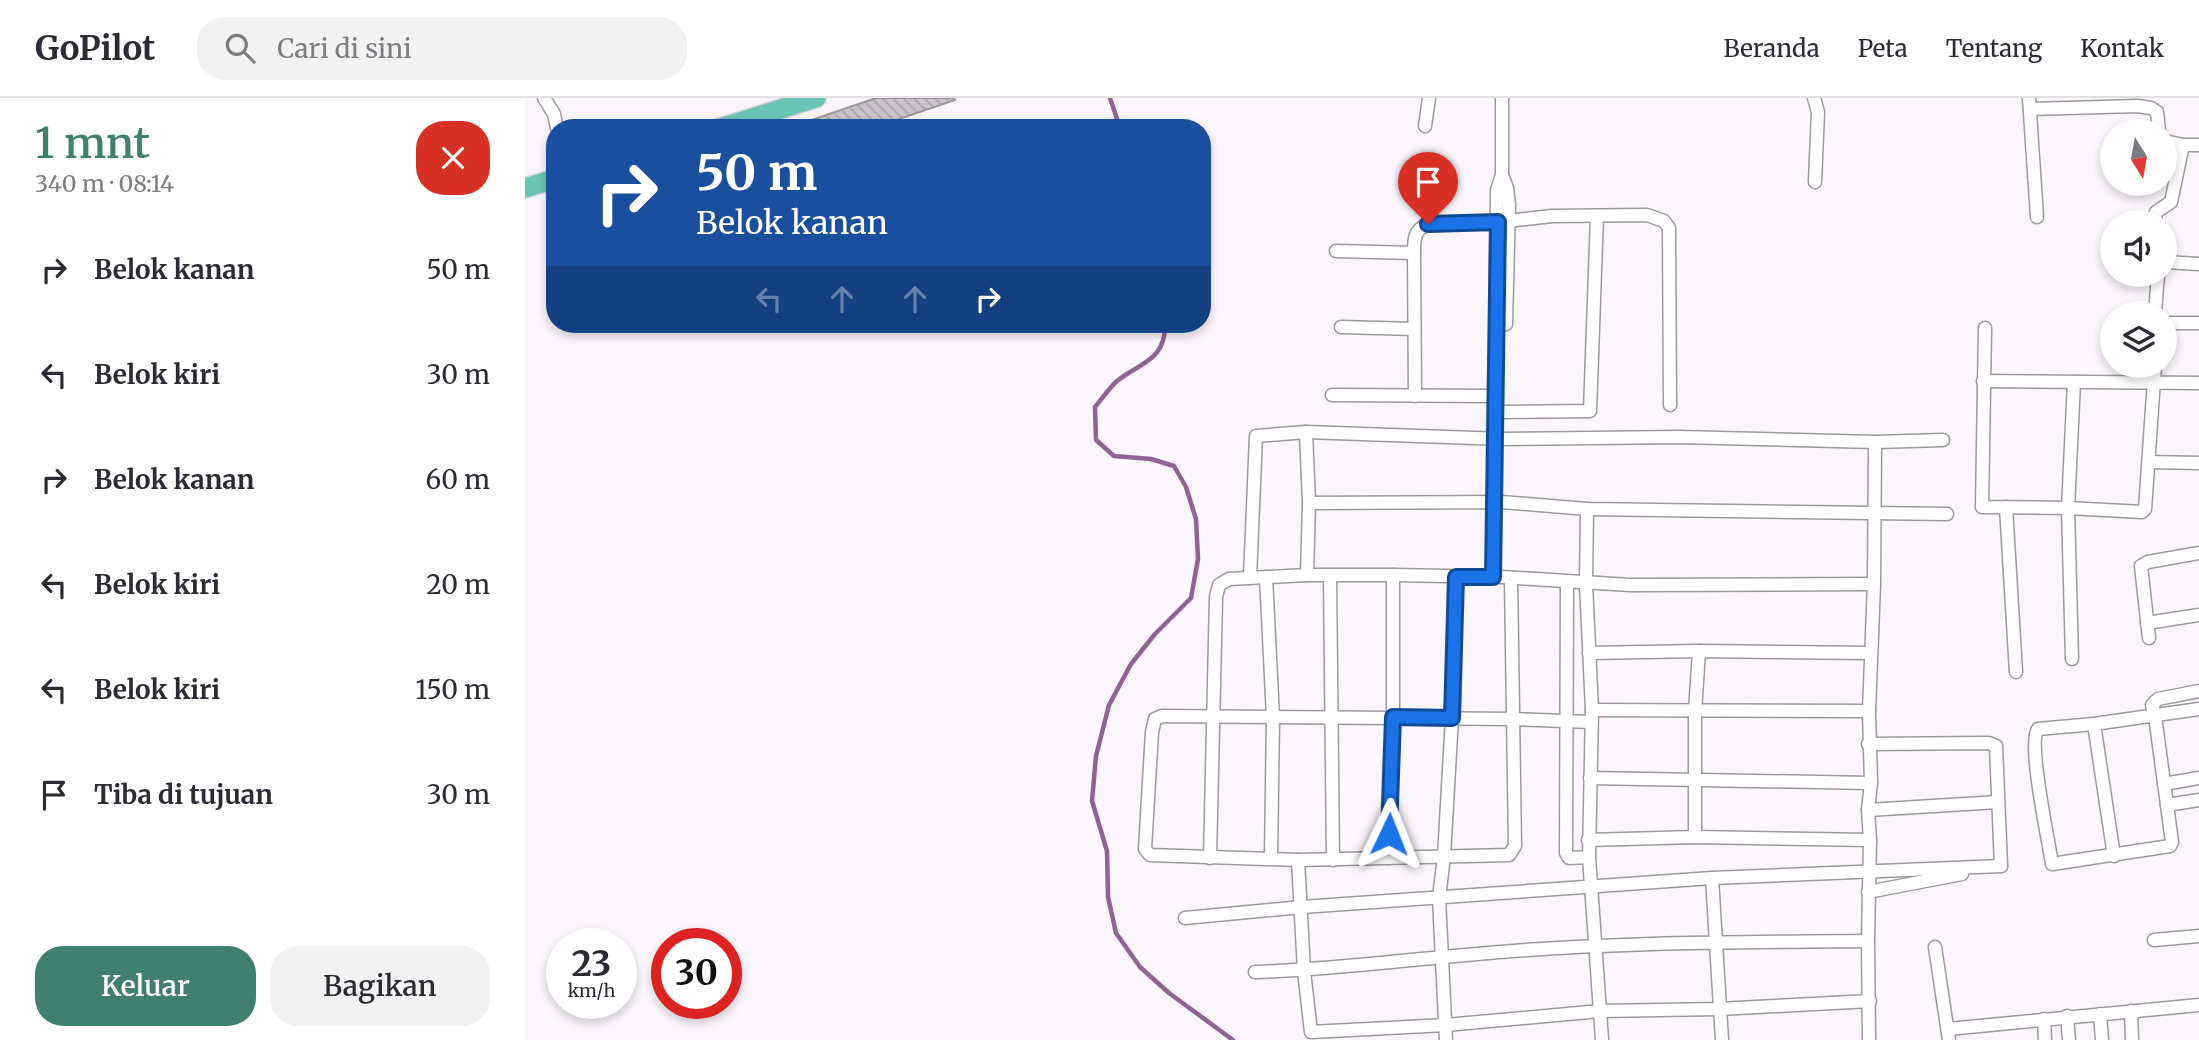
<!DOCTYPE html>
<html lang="id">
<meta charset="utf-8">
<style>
:root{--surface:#fff;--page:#f2f2f3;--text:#2b2b33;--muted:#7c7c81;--line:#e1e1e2;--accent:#40806e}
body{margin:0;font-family:Merriweather,serif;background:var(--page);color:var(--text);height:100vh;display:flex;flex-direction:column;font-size:26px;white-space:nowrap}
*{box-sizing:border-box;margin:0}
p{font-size:23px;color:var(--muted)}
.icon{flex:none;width:38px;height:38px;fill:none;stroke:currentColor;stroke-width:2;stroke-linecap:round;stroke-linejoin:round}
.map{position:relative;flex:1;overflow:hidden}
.panel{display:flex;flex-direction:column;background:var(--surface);width:525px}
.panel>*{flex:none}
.banner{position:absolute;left:21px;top:21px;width:665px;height:214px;border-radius:28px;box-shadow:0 4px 10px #0003;background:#1a4fa0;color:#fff;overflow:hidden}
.needle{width:46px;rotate:169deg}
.fabs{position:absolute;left:1575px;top:21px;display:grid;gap:14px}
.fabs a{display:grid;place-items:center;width:77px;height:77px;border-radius:50%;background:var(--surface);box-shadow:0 4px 10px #0003;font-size:35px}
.speed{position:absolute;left:21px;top:830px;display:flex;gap:14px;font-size:35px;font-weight:700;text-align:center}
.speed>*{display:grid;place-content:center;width:91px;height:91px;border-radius:50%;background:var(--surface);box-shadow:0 4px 10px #0003;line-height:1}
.speed small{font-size:18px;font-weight:400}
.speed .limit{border:10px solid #d22;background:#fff;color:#111}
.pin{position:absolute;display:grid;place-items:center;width:60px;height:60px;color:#fff;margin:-72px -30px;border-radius:50% 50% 50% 0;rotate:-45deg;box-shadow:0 0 7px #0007}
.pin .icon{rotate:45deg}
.me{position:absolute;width:77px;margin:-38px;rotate:2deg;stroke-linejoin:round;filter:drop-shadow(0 0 5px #0008)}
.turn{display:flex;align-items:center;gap:24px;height:147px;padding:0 35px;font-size:32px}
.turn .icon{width:91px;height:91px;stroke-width:2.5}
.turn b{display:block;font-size:49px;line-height:60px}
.lanes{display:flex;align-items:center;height:66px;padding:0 35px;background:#0003;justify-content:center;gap:35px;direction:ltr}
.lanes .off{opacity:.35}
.round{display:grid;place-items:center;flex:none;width:74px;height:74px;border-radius:28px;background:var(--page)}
.overview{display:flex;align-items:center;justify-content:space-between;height:119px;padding:0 35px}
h1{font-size:42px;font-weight:600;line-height:52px;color:var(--accent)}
.action{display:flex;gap:14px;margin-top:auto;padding:14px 35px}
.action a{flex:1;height:80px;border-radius:28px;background:var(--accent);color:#fff;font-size:28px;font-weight:600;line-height:80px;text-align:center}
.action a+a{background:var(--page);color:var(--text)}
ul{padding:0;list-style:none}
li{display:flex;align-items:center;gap:21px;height:105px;padding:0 35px}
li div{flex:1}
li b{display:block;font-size:26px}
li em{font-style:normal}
header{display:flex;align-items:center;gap:42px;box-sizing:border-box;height:98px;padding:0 35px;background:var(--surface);border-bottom:2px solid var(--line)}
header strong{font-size:33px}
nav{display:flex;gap:38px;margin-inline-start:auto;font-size:24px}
.search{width:490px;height:63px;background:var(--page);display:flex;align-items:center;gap:18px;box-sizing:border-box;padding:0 24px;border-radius:28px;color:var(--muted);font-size:26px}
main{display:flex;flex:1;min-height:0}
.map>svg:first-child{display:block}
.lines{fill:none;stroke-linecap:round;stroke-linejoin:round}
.stream{stroke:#906492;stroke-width:4.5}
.building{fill:url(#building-back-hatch);stroke:#9c979c;stroke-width:2}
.street-casing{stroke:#9e999e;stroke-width:15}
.primary-casing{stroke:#d7d6d7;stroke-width:22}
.street{stroke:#fff;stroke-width:12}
.primary{stroke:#6bc4b3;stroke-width:19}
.route-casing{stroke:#114b97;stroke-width:18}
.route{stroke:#1a73e8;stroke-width:12}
</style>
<header>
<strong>GoPilot</strong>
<div class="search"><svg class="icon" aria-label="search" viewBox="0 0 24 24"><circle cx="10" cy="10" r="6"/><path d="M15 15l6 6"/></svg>Cari di sini</div>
<nav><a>Beranda</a><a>Peta</a><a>Tentang</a><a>Kontak</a></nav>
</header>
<main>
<section class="panel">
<div class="overview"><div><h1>1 mnt</h1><p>340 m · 08:14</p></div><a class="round" style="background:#d93025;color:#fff"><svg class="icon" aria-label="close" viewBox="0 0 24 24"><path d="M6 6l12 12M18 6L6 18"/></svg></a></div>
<ul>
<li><svg class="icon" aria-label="right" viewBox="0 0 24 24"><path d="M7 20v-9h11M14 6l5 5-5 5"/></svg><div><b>Belok kanan</b></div><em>50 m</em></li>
<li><svg class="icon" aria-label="left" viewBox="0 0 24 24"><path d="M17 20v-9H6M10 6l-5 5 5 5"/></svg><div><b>Belok kiri</b></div><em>30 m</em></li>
<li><svg class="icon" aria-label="right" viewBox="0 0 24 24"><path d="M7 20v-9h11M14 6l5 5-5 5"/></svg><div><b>Belok kanan</b></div><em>60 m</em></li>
<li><svg class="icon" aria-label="left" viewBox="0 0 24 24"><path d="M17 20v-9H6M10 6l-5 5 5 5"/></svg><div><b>Belok kiri</b></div><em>20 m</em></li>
<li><svg class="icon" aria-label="left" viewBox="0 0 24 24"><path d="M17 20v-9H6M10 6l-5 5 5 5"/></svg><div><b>Belok kiri</b></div><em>150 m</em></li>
<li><svg class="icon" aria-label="arrive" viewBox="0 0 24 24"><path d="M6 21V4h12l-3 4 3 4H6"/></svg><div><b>Tiba di tujuan</b></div><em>30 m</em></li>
</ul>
<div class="action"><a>Keluar</a><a>Bagikan</a></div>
</section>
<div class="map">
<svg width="1674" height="942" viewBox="0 0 1674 942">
<defs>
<pattern id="building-back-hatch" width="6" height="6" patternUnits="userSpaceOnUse" patternTransform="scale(1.75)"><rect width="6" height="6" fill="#c9c3c9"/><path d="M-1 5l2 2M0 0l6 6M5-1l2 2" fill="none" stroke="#aca7ac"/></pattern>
</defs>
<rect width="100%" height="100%" fill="#fbf6fc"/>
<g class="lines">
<g class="stream">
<polyline points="585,0 595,30"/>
<path d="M640,226c1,37 -26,39 -48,57 -8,7 -15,18 -22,26l1,33 18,16 37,3 23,7 12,21 10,32 2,40 -7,39 -36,36 -24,30 -22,41 -13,51 -4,45 15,50 1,46 8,36 24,34 29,26 64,47"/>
</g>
</g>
<polygon class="building" points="351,0 429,0 430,2 348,30 269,30 269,28"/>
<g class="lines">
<g class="street-casing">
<g id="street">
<polyline points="19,0 29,16 32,30"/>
<polyline points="1289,0 1293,14 1290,84"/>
<polyline points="1504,0 1512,119"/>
<polyline points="1505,11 1612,8 1626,10 1632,14 1634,33"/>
<polyline points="900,28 904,0"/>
<polyline points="1640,43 1658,47 1674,47"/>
<polyline points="977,77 982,90 984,107 981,226"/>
<polyline points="1630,124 1631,114 1646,104 1658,47"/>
<polyline points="811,153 889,155"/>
<polyline points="1640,164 1674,166"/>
<polyline points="1630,215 1633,177"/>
<polyline points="1640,225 1674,225"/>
<polyline points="816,229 889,231"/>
<polyline points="1460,230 1457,409 1543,410 1617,414 1620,411 1630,268"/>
<polyline points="1458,283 1674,285"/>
<polyline points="807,297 971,298"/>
<path d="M890,298l-1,-143c0,-14 0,-23 14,-29l70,-2 54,-6 95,-1 17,6 5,7 1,177"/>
<polyline points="971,314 1065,313 1072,118"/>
<polyline points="781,334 784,405 782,477"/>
<polyline points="1625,364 1674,365"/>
<polyline points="784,405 977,404 1062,411 1422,416"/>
<polyline points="1481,409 1491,574"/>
<polyline points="1062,411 1061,486 1067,612 1064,759 1077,942"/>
<polyline points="805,478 808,762"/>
<polyline points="741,479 748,619 746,760"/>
<polyline points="968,479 972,92 977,77 977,0"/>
<polyline points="725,480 731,338 781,334 978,341 1154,339 1350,344 1418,342"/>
<polyline points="986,480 990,748 984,757 773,762 625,757 620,751 627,634 630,621 637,618 989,621 1066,624"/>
<polyline points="1042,484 1041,755 1044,760 1064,759"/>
<polyline points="1622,525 1674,517"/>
<polyline points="1624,540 1616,468 1623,464 1674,455"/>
<polyline points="1064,555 1174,553 1345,555"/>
<polyline points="1547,561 1543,410 1549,284"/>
<path d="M1674,593l-41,8 -6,6 3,11 17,126 -2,4 -118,18c-3,-22 -25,-121 -14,-135l56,-5 105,-15"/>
<polyline points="1067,612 1344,613"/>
<polyline points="1569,626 1589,758"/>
<polyline points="1343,646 1464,645 1471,648 1476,768"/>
<polyline points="1065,680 1346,685"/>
<polyline points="1639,686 1674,680"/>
<polyline points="1642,707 1674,702"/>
<polyline points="1343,712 1473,704"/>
<polyline points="1170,739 1170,614 1174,553"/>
<polyline points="1063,742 1170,739 1345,742"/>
<polyline points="685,760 691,499 694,487 704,481 782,477 868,477 977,479 1105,487 1349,486"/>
<polyline points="864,760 868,619 868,477"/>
<polyline points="773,762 779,873 786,934 921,927 1075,913 1194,911 1345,903"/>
<polyline points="1187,780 1197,942"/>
<polyline points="1343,794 1437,776"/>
<polyline points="660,820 777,809 1187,780 1476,768"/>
<polyline points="1629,842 1674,838"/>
<polyline points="1410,849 1424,942"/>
<path d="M730,874c70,-2 140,-11 211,-17 133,-13 268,-13 402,-14"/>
<polyline points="1606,913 1607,942"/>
<polyline points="1575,916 1577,942"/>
<polyline points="1542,918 1544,942"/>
<polyline points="1519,921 1520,942"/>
<polyline points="1423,931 1674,907"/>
<polyline points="921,942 914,800 919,758 927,620 931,479"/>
<polyline points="1344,942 1343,843 1345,742 1343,712 1346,685 1344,613 1349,486 1350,344"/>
</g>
</g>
<g class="primary-casing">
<g id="primary">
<polyline points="195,30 291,0"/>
<polyline points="0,90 30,81"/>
</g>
</g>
<use href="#street" class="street"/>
<use href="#primary" class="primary"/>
</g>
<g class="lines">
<g class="route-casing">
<polyline id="route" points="864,736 868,619 927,620 931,479 968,479 973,124 903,126"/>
</g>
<use href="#route" class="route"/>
</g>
</svg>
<div class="fabs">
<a><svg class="needle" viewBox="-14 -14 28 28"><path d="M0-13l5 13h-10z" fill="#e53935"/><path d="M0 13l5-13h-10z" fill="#7c7c81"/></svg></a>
<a><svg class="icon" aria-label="sound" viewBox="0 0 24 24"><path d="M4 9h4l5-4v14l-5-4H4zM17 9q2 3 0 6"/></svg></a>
<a><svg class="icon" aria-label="layers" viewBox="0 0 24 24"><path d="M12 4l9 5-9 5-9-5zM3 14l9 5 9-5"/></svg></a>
</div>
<div class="speed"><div>23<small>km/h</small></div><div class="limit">30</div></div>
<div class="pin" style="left:903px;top:126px;background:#d93025"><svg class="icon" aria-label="arrive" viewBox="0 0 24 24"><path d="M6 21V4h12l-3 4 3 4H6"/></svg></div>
<svg class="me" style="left:864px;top:736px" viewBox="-20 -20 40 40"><path d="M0-17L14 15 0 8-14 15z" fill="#1a73e8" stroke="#fff" stroke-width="4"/></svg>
<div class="banner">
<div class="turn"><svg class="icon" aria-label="right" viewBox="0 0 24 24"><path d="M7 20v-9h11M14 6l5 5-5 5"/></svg><div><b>50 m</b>Belok kanan</div></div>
<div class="lanes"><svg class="icon off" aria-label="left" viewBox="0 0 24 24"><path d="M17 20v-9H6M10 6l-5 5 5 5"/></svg><svg class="icon off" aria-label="ahead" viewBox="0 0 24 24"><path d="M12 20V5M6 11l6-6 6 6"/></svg><svg class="icon off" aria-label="ahead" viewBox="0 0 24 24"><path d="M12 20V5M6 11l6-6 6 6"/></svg><svg class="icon" aria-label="right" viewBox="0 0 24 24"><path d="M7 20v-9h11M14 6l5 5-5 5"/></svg></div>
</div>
</div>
</main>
